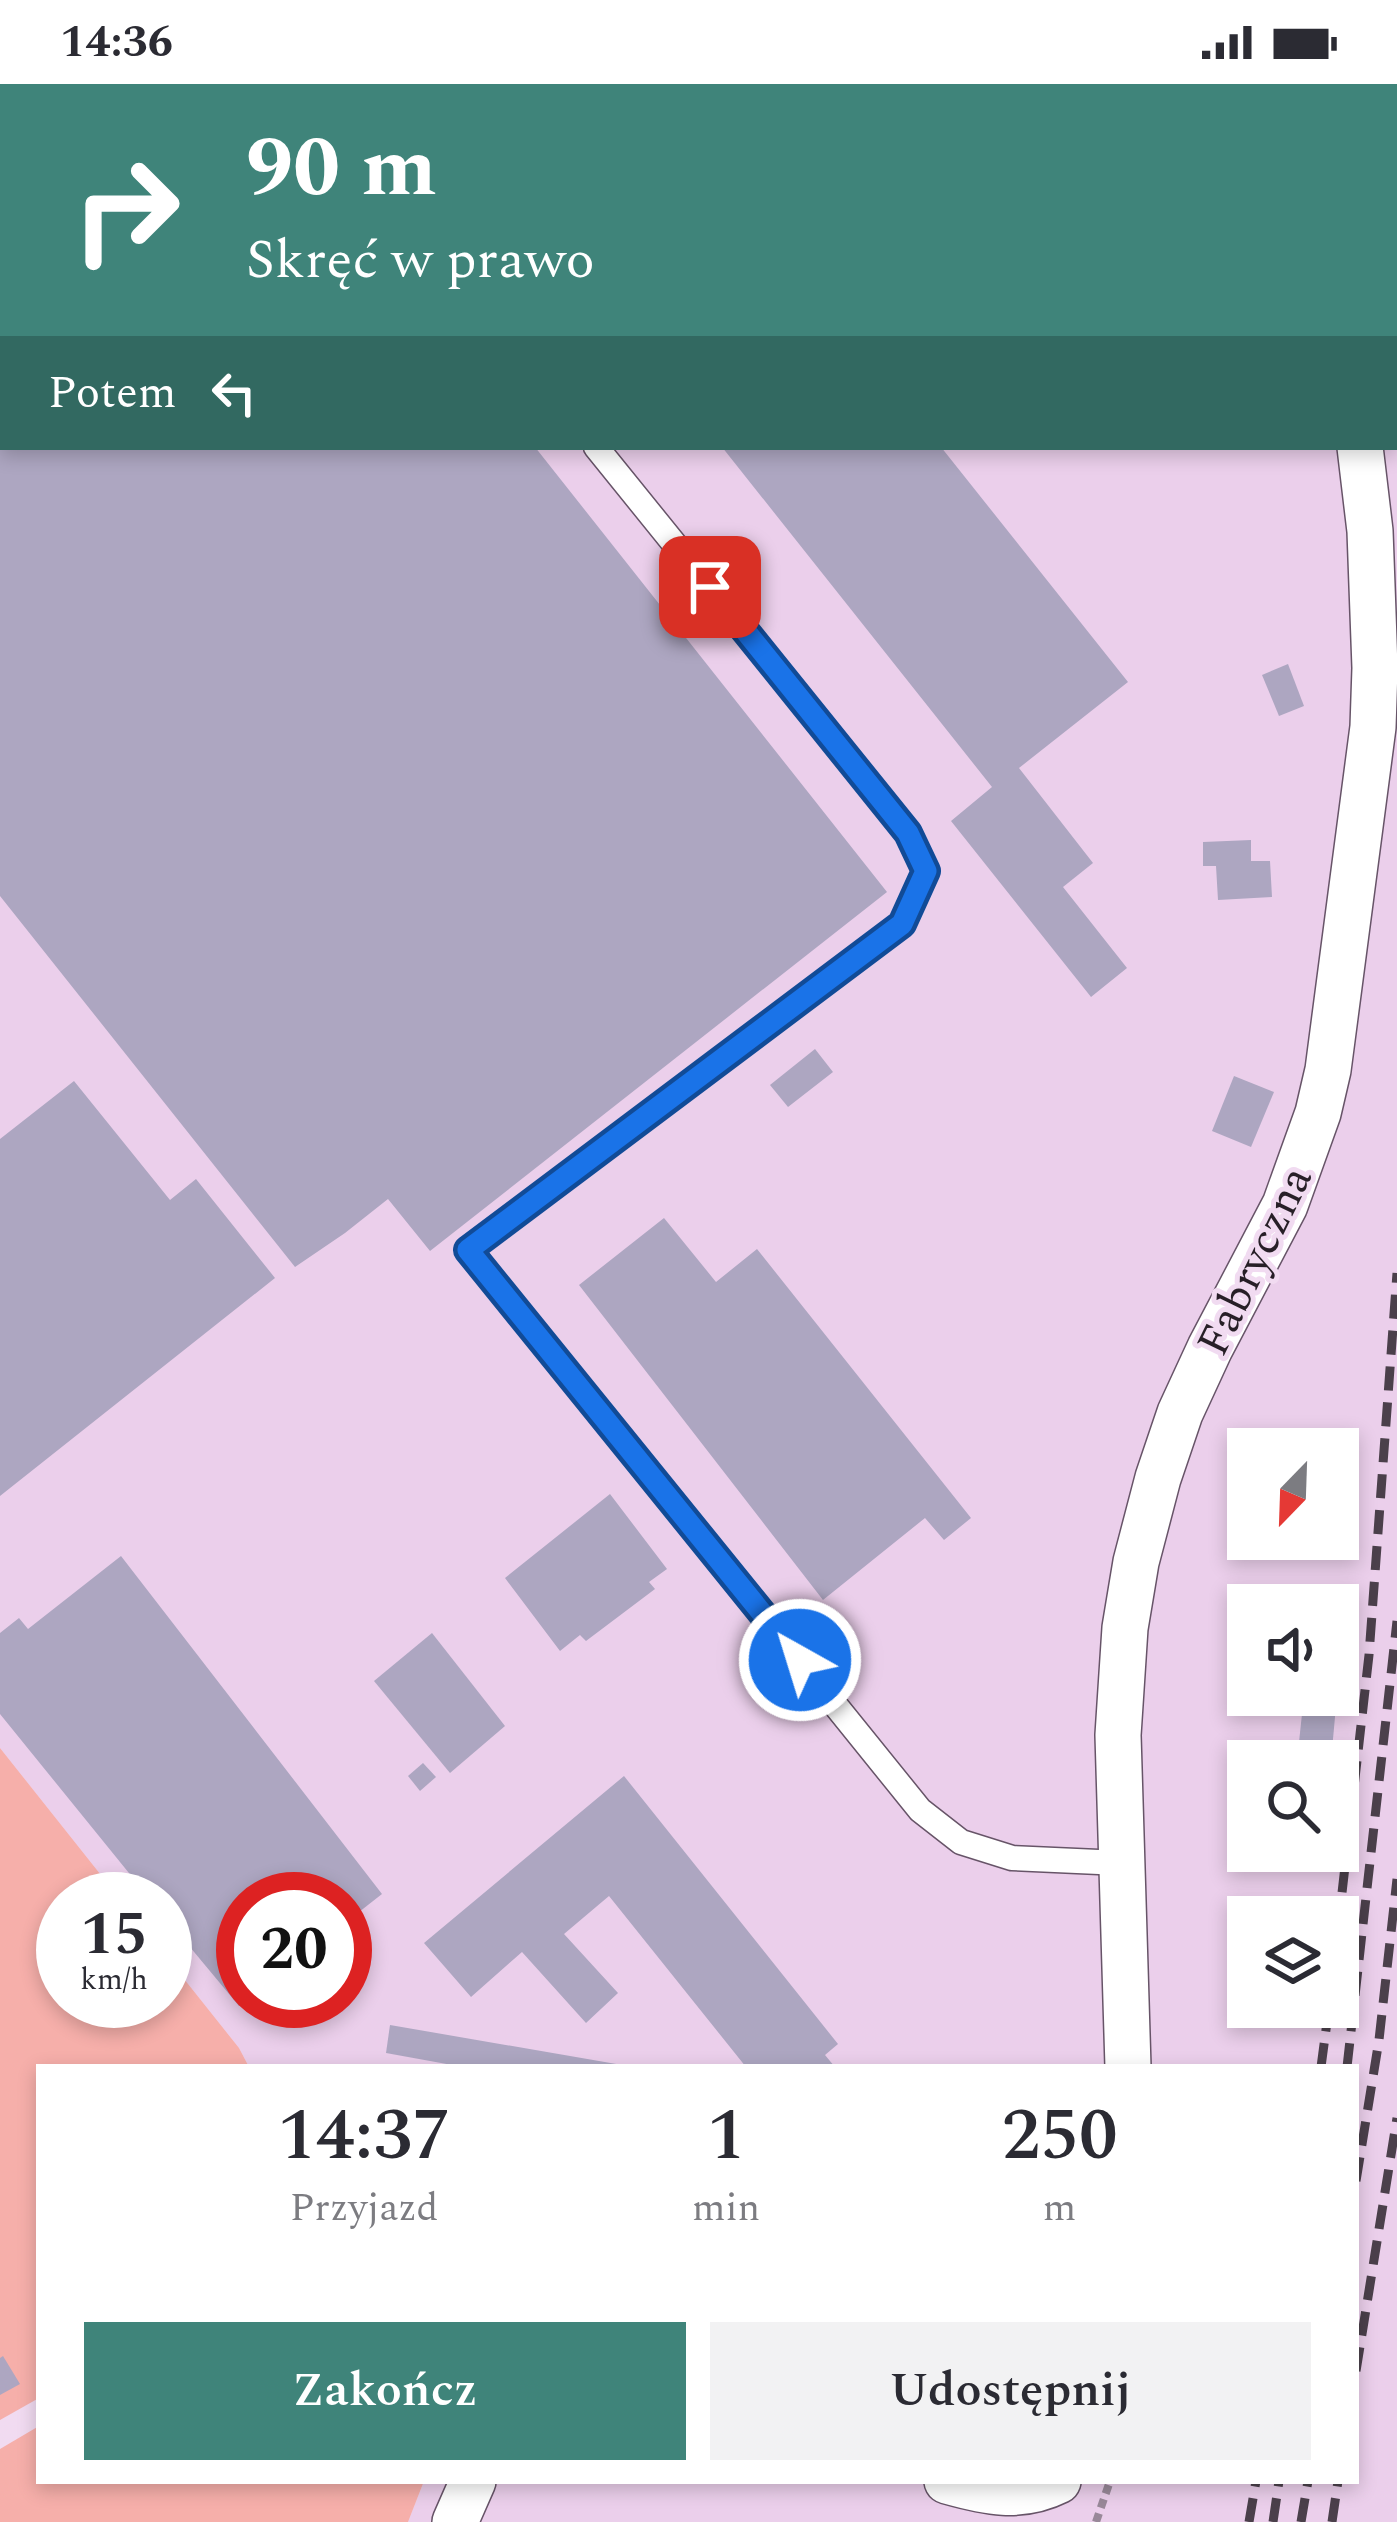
<!DOCTYPE html>
<html lang="pl">
<meta charset="utf-8">
<style>
:root{--surface:#fff;--page:#f2f2f3;--text:#2b2b33;--muted:#7c7c81;--accent:#3f847a}
body{margin:0;font-family:Spectral,serif;background:var(--page);color:var(--text);height:100vh;display:flex;flex-direction:column;font-size:45px;white-space:nowrap}
*{box-sizing:border-box;margin:0}
p{font-size:39px;color:var(--muted)}
.icon{flex:none;width:66px;height:66px;fill:none;stroke:currentColor;stroke-width:2;stroke-linecap:round;stroke-linejoin:round}
.map{position:relative;flex:1;overflow:hidden}
.sheet{position:absolute;left:36px;top:1980px;width:1323px;height:420px;display:flex;flex-direction:column;background:var(--surface);border-radius:0px;box-shadow:0 6px 18px #0003}
.sheet>*{flex:none}
.hud{position:absolute;left:0px;top:0px;width:1398px;height:366px;box-shadow:0 6px 18px #0003;background:#3f847a;color:#fff;overflow:hidden}
.needle{width:78px;rotate:203deg}
.fabs{position:absolute;left:1227px;top:1344px;display:grid;gap:24px}
.fabs a{display:grid;place-items:center;width:132px;height:132px;border-radius:0px;background:var(--surface);box-shadow:0 6px 18px #0003;font-size:60px}
.speed{position:absolute;left:36px;top:1788px;display:flex;gap:24px;font-size:60px;font-weight:700;text-align:center}
.speed>*{display:grid;place-content:center;width:156px;height:156px;border-radius:50%;background:var(--surface);box-shadow:0 6px 18px #0003;line-height:1}
.speed small{font-size:30px;font-weight:400}
.speed .limit{border:18px solid #d22;background:#fff;color:#111}
.pin{position:absolute;display:grid;place-items:center;width:102px;height:102px;color:#fff;margin:-51px;border-radius:24px;box-shadow:0 6px 18px #0006}
.me{position:absolute;width:132px;margin:-66px;rotate:321deg;stroke-linejoin:round;filter:drop-shadow(0 0 9px #0008)}
.turn{display:flex;align-items:center;gap:42px;height:252px;padding:0 48px;font-size:54px}
.turn .icon{width:156px;height:156px;stroke-width:2.5}
.turn b{display:block;font-size:84px;line-height:102px}
.then{display:flex;align-items:center;height:114px;padding:0 48px;background:#0003;gap:24px;font-size:45px}
.eta{display:flex;justify-content:space-evenly;align-items:center;height:204px;text-align:center}
.eta b{font-size:72px;font-weight:600;line-height:84px}
.button{display:flex;gap:24px;margin-top:auto;padding:24px 48px}
.button a{flex:1;height:138px;border-radius:0px;background:var(--accent);color:#fff;font-size:48px;font-weight:600;line-height:138px;text-align:center}
.button a+a{background:var(--page);color:var(--text)}
.status{display:flex;justify-content:space-between;align-items:center;height:84px;padding:0 60px;background:var(--surface);direction:ltr}
.status svg{height:33px;fill:currentColor}
.map>svg:first-child{display:block}
.built{fill:#ebcfeb;fill-rule:evenodd}
.green{fill:#f6afaa}
.building{fill:#ada6c1}
.lines{fill:none;stroke-linecap:round;stroke-linejoin:round}
.lane-casing{stroke:#675468;stroke-width:27}
.street-casing{stroke:#675468;stroke-width:48}
.path{stroke:#998999;stroke-width:8;stroke-dasharray:9 6;stroke-linecap:butt}
.lane{stroke:#fff;stroke-width:24}
.street{stroke:#fff;stroke-width:45}
.rail{stroke:#4b404b;stroke-width:9;stroke-dasharray:24 12;stroke-linecap:butt}
.route-casing{stroke:#114b97;stroke-width:30}
.route{stroke:#1a73e8;stroke-width:21}
.labels{text-anchor:middle;stroke-width:10;stroke-linejoin:round;paint-order:stroke}
.street-label{font-size:45px;fill:#271f27;stroke:#f1dbf1}
</style>
<div class="status"><b>14:36</b><svg viewBox="0 0 49 12"><path d="M0 12V9h3v3zM5 12V6h3v6zM10 12V3h3v9zM15 12V0h3v12zM26 1h20v11H26zM47 4h2v5h-2z"/></svg></div>
<div class="map">
<svg width="1397" height="2438" viewBox="0 0 1397 2438">
<rect width="100%" height="100%" fill="#f1dbf1"/>
<g class="built">
<polygon points="173,0 726,0 728,3 170,3"/>
<path d="M1338,0h59v2438h-989l16,-41h932v-414h-1107l-10,-19 -74,-93v-56h-45l-120,-151v-1517l3,-3v219h1392v-360h-56zM1248,1365h90v90h-90zM1248,1521h90v90h-90zM1248,1677h90v90h-90zM243,1815h102v102h-102zM1248,1833h90v90h-90z"/>
</g>
<g class="green">
<polygon points="0,1664 120,1815 63,1815 63,1917 165,1917 165,1871 239,1964 249,1983 39,1983 39,2314 0,2336"/>
<polygon points="39,2342 39,2397 424,2397 408,2438 0,2438 0,2365"/>
</g>
<g class="building">
<polygon points="0,363 535,363 887,808 430,1167 388,1115 345,1149 295,1183 0,812"/>
<polygon points="722,363 941,363 1128,598 1019,684 1093,779 1063,803 1127,884 1091,913 951,737 992,703"/>
<polygon points="1288,580 1304,622 1279,632 1262,591"/>
<polygon points="1251,756 1251,777 1270,777 1272,813 1218,816 1216,782 1203,782 1203,758"/>
<polygon points="815,965 833,988 788,1023 770,1001"/>
<polygon points="1234,992 1274,1008 1251,1063 1212,1047"/>
<polygon points="74,997 170,1116 196,1095 275,1194 0,1412 0,1055"/>
<polygon points="664,1134 716,1198 757,1165 971,1434 944,1456 925,1434 823,1516 579,1201"/>
<polygon points="610,1410 667,1485 649,1498 655,1505 586,1557 580,1551 560,1567 505,1494"/>
<polygon points="121,1472 382,1810 345,1839 345,1815 243,1815 243,1919 239,1922 165,1833 165,1815 150,1815 0,1630 0,1549 19,1534 28,1545"/>
<polygon points="432,1549 505,1642 450,1689 374,1597"/>
<polygon points="1304,1611 1337,1611 1331,1677 1297,1677"/>
<polygon points="423,1679 436,1693 420,1707 408,1692"/>
<polygon points="624,1692 838,1960 825,1971 835,1983 746,1983 609,1812 564,1850 618,1909 586,1939 522,1868 471,1913 424,1859"/>
<polygon points="390,1941 622,1981 621,1983 463,1983 386,1969"/>
<polygon points="3,2272 20,2300 0,2311 0,2274"/>
</g>
<g class="lines">
<g class="lane-casing">
<g id="lane">
<polyline points="312,3 316,0"/>
<polyline points="1030,3 1034,0"/>
<polyline points="596,363 908,749 925,787 902,840 468,1166 920,1726 961,1758 1012,1774 1121,1779"/>
</g>
</g>
<g class="street-casing">
<g id="street">
<polyline points="1278,0 1279,3"/>
<polyline points="1128,1983 1118,1651 1125,1544 1136,1478 1158,1394 1180,1329 1210,1264 1285,1121 1318,1029 1328,986 1373,643 1375,584 1370,447 1360,363"/>
<path d="M947,2397c39,11 73,19 111,0"/>
<polyline points="455,2438 473,2397"/>
</g>
</g>
<g class="path">
<polyline points="1208,0 1209,3"/>
<polyline points="1096,2438 1110,2397"/>
</g>
<use href="#lane" class="lane"/>
<use href="#street" class="street"/>
<g class="rail">
<polyline points="1365,0 1366,3"/>
<polyline points="1395,129 1397,137"/>
<polyline points="1338,1844 1369,1571 1397,1189"/>
<polyline points="1321,1983 1329,1923"/>
<polyline points="1347,1983 1397,1537"/>
<polyline points="1356,2097 1379,1956 1397,1795"/>
<polyline points="1356,2287 1397,2034"/>
<polyline points="1249,2438 1256,2397"/>
<polyline points="1273,2438 1279,2397"/>
<polyline points="1301,2438 1308,2397"/>
<polyline points="1332,2438 1338,2397"/>
</g>
</g>
<g class="lines">
<g class="route-casing">
<polyline id="route" points="710,503 908,749 926,787 902,840 468,1166 800,1576"/>
</g>
<use href="#route" class="route"/>
</g>
<g class="labels">
<g class="street-label">
<text transform="translate(1253 1176) rotate(-64)" y="16">Fabryczna</text>
</g>
</g>
</svg>
<div class="fabs">
<a><svg class="needle" viewBox="-14 -14 28 28"><path d="M0-13l5 13h-10z" fill="#e53935"/><path d="M0 13l5-13h-10z" fill="#7c7c81"/></svg></a>
<a><svg class="icon" aria-label="sound" viewBox="0 0 24 24"><path d="M4 9h4l5-4v14l-5-4H4zM17 9q2 3 0 6"/></svg></a>
<a><svg class="icon" aria-label="search" viewBox="0 0 24 24"><circle cx="10" cy="10" r="6"/><path d="M15 15l6 6"/></svg></a>
<a><svg class="icon" aria-label="layers" viewBox="0 0 24 24"><path d="M12 4l9 5-9 5-9-5zM3 14l9 5 9-5"/></svg></a>
</div>
<div class="speed"><div>15<small>km/h</small></div><div class="limit">20</div></div>
<div class="pin" style="left:710px;top:503px;background:#d93025"><svg class="icon" aria-label="arrive" viewBox="0 0 24 24"><path d="M6 21V4h12l-3 4 3 4H6"/></svg></div>
<svg class="me" style="left:800px;top:1576px" viewBox="-20 -20 40 40"><circle r="17" fill="#1a73e8" stroke="#fff" stroke-width="3"/><path d="M0-11L8 9 0 5-8 9z" fill="#fff"/></svg>
<div class="hud">
<div class="turn"><svg class="icon" aria-label="right" viewBox="0 0 24 24"><path d="M7 20v-9h11M14 6l5 5-5 5"/></svg><div><b>90 m</b>Skręć w prawo</div></div>
<div class="then">Potem<svg class="icon" aria-label="left" viewBox="0 0 24 24"><path d="M17 20v-9H6M10 6l-5 5 5 5"/></svg></div>
</div>
<section class="sheet">
<div class="eta">
<div><b>14:37</b><p>Przyjazd</p></div>
<div><b>1</b><p>min</p></div>
<div><b>250</b><p>m</p></div>
</div>
<div class="button"><a>Zakończ</a><a>Udostępnij</a></div>
</section>
</div>
